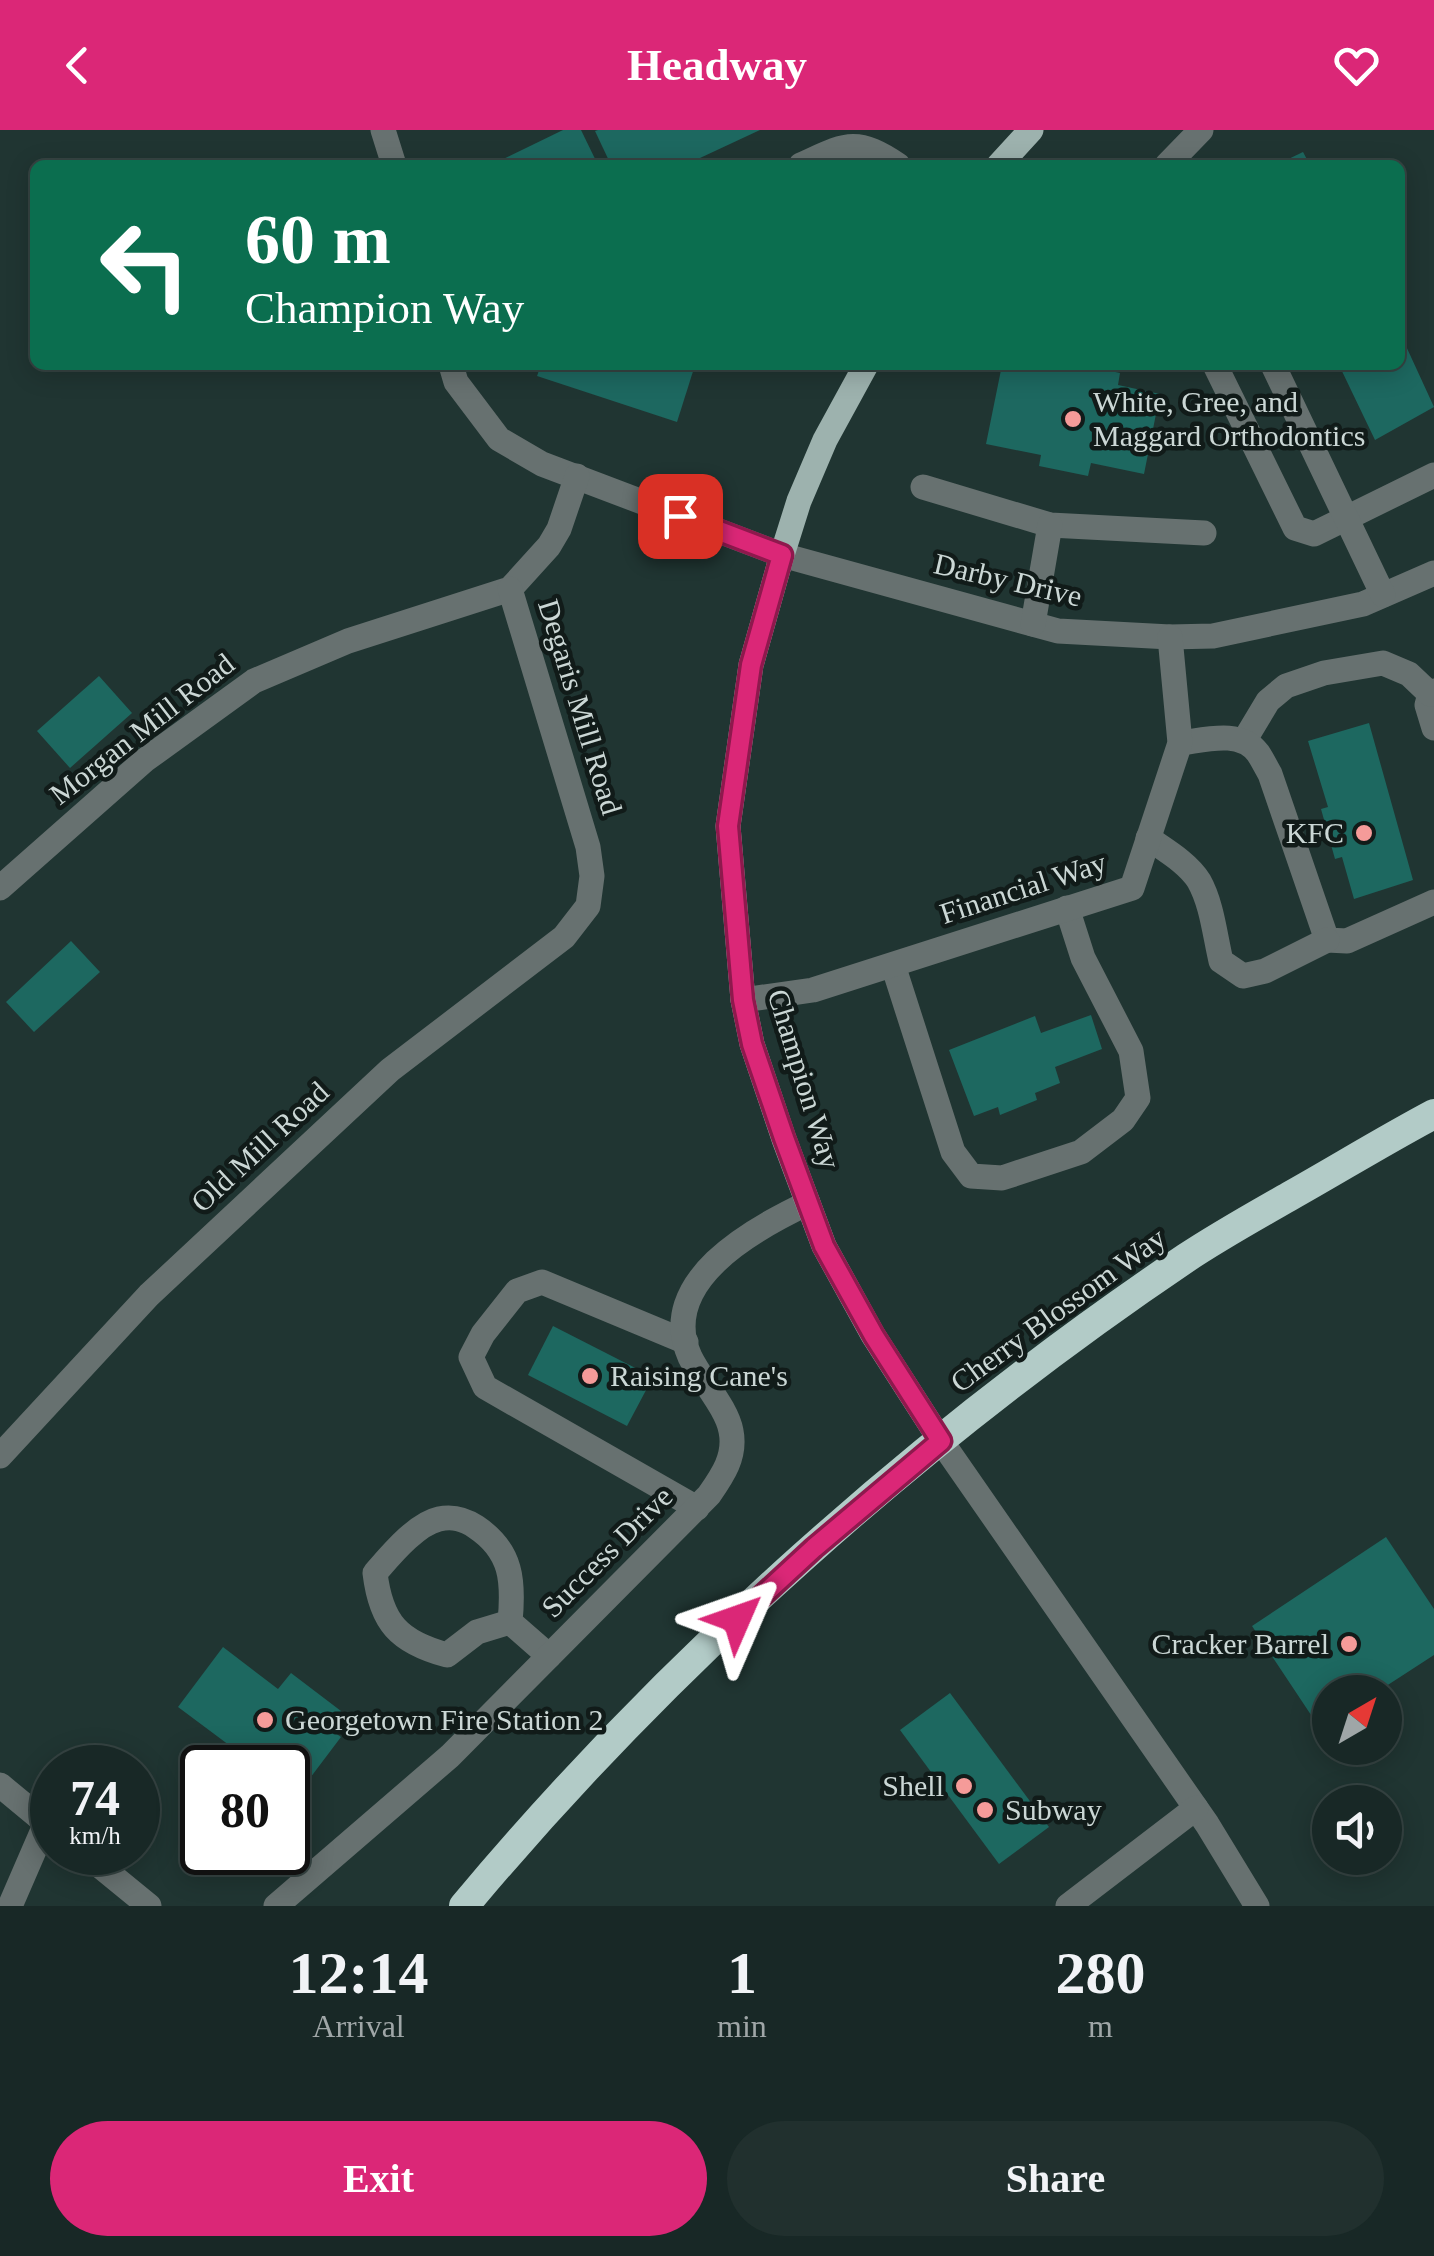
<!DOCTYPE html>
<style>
:root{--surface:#182826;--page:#21302e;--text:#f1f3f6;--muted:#9fa6a7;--line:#364443;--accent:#db2777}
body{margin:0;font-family:"Times New Roman",serif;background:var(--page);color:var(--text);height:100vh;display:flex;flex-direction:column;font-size:38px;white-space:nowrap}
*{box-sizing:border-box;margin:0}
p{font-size:32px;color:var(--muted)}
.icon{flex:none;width:55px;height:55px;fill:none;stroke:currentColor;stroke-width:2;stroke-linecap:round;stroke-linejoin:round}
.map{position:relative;height:1776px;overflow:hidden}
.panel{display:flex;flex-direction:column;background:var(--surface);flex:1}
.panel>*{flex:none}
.top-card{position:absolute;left:30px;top:30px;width:1375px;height:210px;border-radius:15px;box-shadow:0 5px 25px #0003,0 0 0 2px var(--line);background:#0b6e4f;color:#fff;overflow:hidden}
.needle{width:65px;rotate:39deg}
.tools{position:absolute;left:1312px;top:1545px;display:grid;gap:20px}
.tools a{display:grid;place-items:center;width:90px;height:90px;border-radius:50%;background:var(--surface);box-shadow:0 5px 25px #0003,0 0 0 2px var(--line);font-size:50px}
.speed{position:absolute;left:30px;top:1615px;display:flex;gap:20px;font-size:50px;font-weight:700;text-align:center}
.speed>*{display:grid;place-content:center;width:130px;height:130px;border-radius:50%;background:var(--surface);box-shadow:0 5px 25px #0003,0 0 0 2px var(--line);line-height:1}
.speed small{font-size:25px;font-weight:400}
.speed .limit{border:5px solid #111;border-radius:15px;background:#fff;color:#111}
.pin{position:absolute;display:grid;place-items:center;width:85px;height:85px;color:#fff;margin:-42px;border-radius:20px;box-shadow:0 5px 15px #0006}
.me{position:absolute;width:110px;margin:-55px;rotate:47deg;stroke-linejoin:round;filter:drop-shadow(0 0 8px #0008)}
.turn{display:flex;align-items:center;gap:35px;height:210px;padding:0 50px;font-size:45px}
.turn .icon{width:130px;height:130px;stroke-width:2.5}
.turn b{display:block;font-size:70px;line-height:85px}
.eta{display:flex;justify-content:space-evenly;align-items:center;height:170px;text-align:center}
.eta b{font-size:60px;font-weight:800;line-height:70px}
.button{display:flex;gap:20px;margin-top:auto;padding:20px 50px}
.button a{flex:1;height:115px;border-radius:60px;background:var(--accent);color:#fff;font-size:40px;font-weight:800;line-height:115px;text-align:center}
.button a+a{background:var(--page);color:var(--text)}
header{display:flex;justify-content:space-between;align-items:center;height:130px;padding:0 50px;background:var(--accent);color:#fff;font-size:45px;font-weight:800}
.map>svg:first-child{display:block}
.building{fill:#1d6860}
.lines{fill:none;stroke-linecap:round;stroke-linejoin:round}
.minor{stroke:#677170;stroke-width:25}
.major{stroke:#9db2ae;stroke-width:25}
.highway{stroke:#b2cbc7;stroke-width:30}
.route-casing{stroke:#8e194d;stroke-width:25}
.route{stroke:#db2777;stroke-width:18}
.poi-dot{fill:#f59b99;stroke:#111b19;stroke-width:4}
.labels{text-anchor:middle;stroke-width:9;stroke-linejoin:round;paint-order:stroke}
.poi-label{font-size:30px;fill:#cbd7d5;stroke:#111b19;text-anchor:start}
.street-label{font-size:30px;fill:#cbd7d5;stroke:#111b19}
</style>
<header><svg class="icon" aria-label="back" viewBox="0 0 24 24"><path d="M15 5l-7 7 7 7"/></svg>Headway<svg class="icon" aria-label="heart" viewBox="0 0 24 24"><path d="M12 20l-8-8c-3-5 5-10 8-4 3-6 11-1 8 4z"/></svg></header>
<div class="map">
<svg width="1434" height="1776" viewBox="0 0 1434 1776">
<rect width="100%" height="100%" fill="#203532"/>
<g class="building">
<polygon points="563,0 581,0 598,35 491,35"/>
<polygon points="598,0 760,0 685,35 611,35 595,1"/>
<polygon points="1303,22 1310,35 1276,35"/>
<polygon points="1400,203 1434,277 1375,310 1339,235 1400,235"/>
<polygon points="541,235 695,235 677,292 537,246"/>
<polygon points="1002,235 1041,241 1042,235 1083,235 1120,243 1118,255 1160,264 1144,344 1091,333 1088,346 1039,336 1041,325 986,314"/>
<polygon points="99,546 132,583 70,638 37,601"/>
<polygon points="1369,593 1413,750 1354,769 1342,727 1335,729 1321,679 1328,677 1308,611"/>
<polygon points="71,811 100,842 34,902 6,872"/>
<polygon points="1091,885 1102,919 1055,937 1060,953 1035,963 1037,970 1000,985 998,977 974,986 949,920 1035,886 1041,903"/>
<polygon points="553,1196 653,1247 627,1296 528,1245"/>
<polygon points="1386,1407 1434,1479 1434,1525 1377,1562 1330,1562 1330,1594 1321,1600 1252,1496"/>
<polygon points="223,1517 278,1559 291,1543 341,1581 328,1598 341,1607 295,1668 288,1663 288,1638 224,1638 237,1621 178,1577"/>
<polygon points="950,1563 1049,1697 999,1734 900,1600"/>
</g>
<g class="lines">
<g class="minor">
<polyline points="383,0 394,35"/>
<path d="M801,35c44,-20 54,-29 97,0"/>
<polyline points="1167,35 1201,0"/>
<polyline points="451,235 456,252 499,309 542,334 782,425 1058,501 1170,507 1213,506 1363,474 1434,443"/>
<polyline points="1215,235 1295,398 1314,404 1434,345"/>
<polyline points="1273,235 1383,465"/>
<polyline points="923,357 1050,395 1204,403"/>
<polyline points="1033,494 1050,395"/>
<polyline points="1434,561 1430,564 1427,575 1434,598"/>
<polyline points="1244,611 1268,571 1286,556 1324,543 1383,533 1409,544 1430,564"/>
<path d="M1180,613c25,-3 60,-14 78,10 4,6 8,14 12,21l57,166 20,1 87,-39"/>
<path d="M1148,708c17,12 40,25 51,43 13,23 16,55 22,80l22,15 22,-5 62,-31"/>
<polyline points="0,758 145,630 254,551 348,511 510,459 549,416 559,399 577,346"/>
<polyline points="893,835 953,1022 971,1046 1002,1048 1081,1022 1123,990 1138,968 1131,921 1083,828 1067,778"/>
<polyline points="743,870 813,860 1132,758 1180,613 1170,507"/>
<polyline points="686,1212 542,1152 517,1161 483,1204 471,1227 485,1257 697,1378"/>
<polyline points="941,1311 1207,1694 1257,1776"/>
<polyline points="0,1326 149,1165 390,940 564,807 588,776 592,746 588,717 510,459"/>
<path d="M510,1492c4,-41 2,-71 -34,-95 -12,-8 -23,-11 -37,-8 -23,5 -49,37 -64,54 6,50 24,69 72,82l30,-23 33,-10 39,34"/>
<polyline points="0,1655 52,1698"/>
<polyline points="83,1722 149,1776"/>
<polyline points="10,1776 46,1693"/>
<path d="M276,1776l174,-150 259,-261c14,-20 27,-39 22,-64 -4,-23 -30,-51 -41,-74 -34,-75 63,-128 118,-154"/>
<polyline points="1068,1776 1196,1678"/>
</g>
<g class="major">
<polyline points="999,35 1031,0"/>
<polyline points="866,235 825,310 799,371 782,425 751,535 728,696 743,870 752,914 784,1009 824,1116 873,1205 941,1311"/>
</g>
<path class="highway" d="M464,1776c204,-244 458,-470 722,-648 33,-22 69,-42 104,-62 48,-27 95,-56 144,-82"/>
</g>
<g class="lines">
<g class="route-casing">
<polyline id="route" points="680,386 782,425 751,535 728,696 743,870 752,914 784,1008 824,1116 874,1206 941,1311 814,1418 737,1489"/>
</g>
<use href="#route" class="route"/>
</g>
<g class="poi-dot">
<circle cx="1073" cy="289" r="10"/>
<circle cx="1364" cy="703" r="10"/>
<circle cx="590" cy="1246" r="10"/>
<circle cx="1349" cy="1514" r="10"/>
<circle cx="265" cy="1590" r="10"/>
<circle cx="964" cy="1656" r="10"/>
<circle cx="985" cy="1680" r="10"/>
</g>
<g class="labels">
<g class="poi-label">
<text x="1093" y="282">White, Gree, and<tspan x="1093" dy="34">Maggard Orthodontics</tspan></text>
<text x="1344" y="713" text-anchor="end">KFC</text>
<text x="610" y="1256">Raising Cane's</text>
<text x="1329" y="1524" text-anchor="end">Cracker Barrel</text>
<text x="285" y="1600">Georgetown Fire Station 2</text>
<text x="944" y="1666" text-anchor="end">Shell</text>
<text x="1005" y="1690">Subway</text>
</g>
<g class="street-label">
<text transform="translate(1008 450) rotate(13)" y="10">Darby Drive</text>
<text transform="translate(580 577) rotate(73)" y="10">Degaris Mill Road</text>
<text transform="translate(142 599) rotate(-38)" y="10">Morgan Mill Road</text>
<text transform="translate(1023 758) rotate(-18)" y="10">Financial Way</text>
<text transform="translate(804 949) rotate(73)" y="10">Champion Way</text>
<text transform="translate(260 1017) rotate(-43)" y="10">Old Mill Road</text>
<text transform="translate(1058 1180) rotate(-36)" y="10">Cherry Blossom Way</text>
<text transform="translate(607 1422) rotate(-45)" y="10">Success Drive</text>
</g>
</g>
</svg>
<div class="tools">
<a><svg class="needle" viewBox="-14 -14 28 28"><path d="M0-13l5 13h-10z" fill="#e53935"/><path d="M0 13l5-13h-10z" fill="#9fa6a7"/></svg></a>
<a><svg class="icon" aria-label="sound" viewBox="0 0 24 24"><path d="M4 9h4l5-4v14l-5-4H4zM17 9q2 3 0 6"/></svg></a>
</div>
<div class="speed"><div>74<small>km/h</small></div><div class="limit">80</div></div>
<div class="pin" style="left:680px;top:386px;background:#d93025"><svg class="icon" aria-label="arrive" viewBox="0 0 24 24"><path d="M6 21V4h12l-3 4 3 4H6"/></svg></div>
<svg class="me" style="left:737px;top:1489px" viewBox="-20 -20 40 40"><path d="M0-17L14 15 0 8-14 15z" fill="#db2777" stroke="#fff" stroke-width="4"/></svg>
<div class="top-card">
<div class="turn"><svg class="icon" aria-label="left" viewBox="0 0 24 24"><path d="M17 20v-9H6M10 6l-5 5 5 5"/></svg><div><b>60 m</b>Champion Way</div></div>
</div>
</div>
<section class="panel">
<div class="eta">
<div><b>12:14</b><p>Arrival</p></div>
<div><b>1</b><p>min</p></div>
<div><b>280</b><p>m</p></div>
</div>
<div class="button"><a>Exit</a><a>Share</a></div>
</section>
